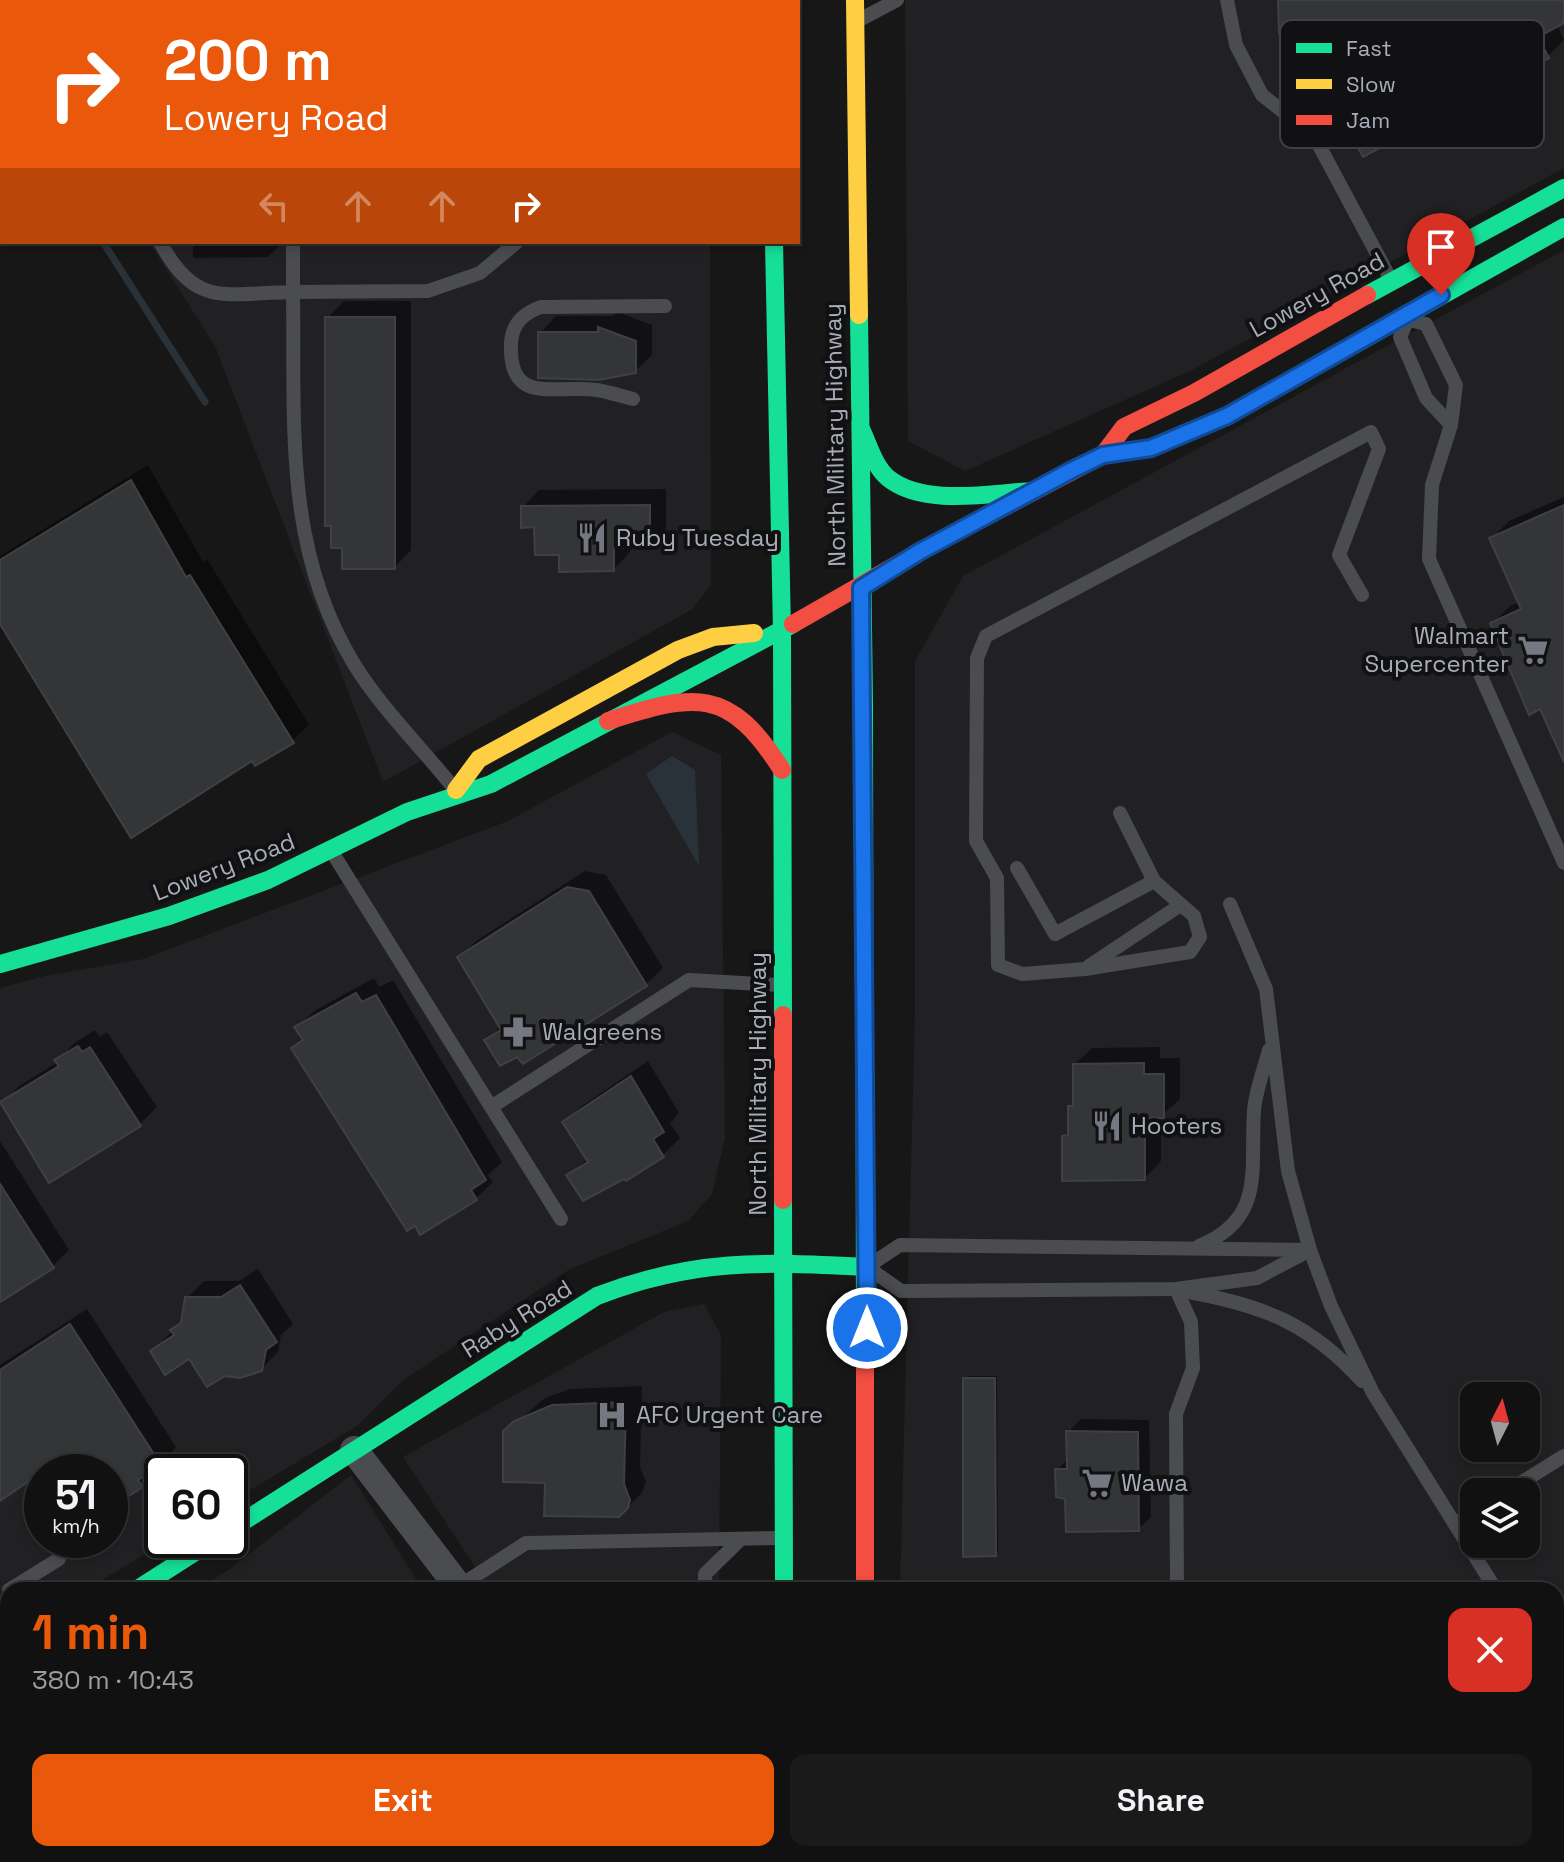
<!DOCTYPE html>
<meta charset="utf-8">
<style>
:root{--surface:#111;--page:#1a1a1a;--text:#f1f3f6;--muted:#9c9d9f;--line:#303131;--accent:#ea580c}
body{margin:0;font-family:"Space Grotesk",sans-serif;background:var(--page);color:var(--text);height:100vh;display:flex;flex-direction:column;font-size:30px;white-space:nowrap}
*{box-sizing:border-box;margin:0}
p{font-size:26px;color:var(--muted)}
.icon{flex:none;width:44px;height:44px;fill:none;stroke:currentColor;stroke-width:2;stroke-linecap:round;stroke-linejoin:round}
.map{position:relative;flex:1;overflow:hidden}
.panel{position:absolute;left:0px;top:1582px;width:1564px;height:280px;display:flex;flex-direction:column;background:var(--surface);border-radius:24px 24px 0 0;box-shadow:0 4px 12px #0003,0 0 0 2px var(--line)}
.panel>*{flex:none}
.banner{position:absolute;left:0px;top:0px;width:800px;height:244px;box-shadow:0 4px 12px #0003,0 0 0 2px var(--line);background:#ea580c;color:#fff;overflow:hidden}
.needle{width:52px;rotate:6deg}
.tools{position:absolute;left:1460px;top:1382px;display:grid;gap:16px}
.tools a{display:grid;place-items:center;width:80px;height:80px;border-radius:16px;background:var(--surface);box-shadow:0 4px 12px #0003,0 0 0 2px var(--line);font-size:40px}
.speed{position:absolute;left:24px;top:1454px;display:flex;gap:16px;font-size:40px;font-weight:700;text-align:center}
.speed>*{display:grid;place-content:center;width:104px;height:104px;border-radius:50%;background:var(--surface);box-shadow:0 4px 12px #0003,0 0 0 2px var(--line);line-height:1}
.speed small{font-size:20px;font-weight:400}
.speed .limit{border:4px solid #111;border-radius:12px;background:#fff;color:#111}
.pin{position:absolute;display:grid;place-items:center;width:68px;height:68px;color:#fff;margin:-82px -34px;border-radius:50% 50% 50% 0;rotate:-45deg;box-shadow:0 0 8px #0007}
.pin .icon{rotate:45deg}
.me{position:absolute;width:88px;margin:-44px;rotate:0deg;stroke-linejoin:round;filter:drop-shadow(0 0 6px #0008)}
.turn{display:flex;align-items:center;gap:28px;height:168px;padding:0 32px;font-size:36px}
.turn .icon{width:104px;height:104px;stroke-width:2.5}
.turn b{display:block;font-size:56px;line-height:68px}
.lanes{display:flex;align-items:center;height:76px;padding:0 32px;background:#0003;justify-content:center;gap:40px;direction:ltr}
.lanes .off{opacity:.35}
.round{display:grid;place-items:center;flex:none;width:84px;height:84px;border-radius:16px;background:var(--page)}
.headline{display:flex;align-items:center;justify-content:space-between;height:136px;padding:0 32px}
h1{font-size:48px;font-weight:700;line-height:60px;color:var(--accent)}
.cta{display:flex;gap:16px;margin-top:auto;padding:16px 32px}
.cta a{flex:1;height:92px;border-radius:16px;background:var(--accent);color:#fff;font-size:32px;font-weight:700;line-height:92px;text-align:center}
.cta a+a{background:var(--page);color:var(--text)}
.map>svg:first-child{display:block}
.built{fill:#212124;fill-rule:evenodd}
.water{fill:#2a3239}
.shadow{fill:#0007}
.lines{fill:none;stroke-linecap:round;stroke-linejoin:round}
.stream{stroke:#2a3239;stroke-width:7}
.building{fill:#343537;stroke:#3f4043;stroke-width:2}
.lane{stroke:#4b4c50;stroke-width:14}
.street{stroke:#4b4c50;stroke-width:28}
.fast{stroke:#16e098;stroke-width:18}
.slow{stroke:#ffcf43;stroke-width:18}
.jam{stroke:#f24e42;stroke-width:18}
.route-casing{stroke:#114b97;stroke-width:20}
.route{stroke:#1a73e8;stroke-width:14}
.labels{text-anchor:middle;stroke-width:8;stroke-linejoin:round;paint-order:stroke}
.street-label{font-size:24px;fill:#a8adb8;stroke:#111113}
.poi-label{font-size:24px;fill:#a8adb8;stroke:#111113;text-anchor:start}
.key{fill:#111113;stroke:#3e4045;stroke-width:2}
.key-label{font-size:22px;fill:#a8adb8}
</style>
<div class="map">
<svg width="1564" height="1862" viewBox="0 0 1564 1862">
<rect width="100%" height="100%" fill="#171717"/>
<g class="built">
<polygon points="0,0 709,0 2,2 2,10"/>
<polygon points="905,0 1564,0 1564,168 1190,371 965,471 908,441"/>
<polygon points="149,242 710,242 711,585 691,610 383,782 215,346"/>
<path d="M1564,250v1612h-670v-8h662v-264h-656l15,-576v-353l48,-85zM1474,1396h52v52h-52zM1474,1492h52v52h-52z"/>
<path d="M672,732l49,23 4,383 -13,56 -24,27 -118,48 -168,112 -45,45 -127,76v-30h-68v68h6l-82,50h-78v53l-8,5v-660l49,-13 94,-16 365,-138zM42,1472h68v68h-68z"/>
<polygon points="704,1304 721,1335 719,1590 490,1590 403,1457 664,1312"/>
<polygon points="351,1475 423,1590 196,1590 230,1569"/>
<polygon points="8,1706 8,1854 664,1854 674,1862 0,1862 0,1711"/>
</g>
<polygon class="water" points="672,756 695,770 699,866 646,774"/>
<g class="shadow">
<rect x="51" y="0" width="232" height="2"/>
<polygon points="1281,0 1564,0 1564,21 1557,24 1564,40 1548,56 1364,154"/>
<polygon points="193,242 283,242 268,257 193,258"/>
<polygon points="344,301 411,301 411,550 395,567 327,318"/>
<polygon points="617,312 652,325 652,355 635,371 540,333 556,316 613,316"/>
<polygon points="148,465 203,562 207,559 309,725 292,741 252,758 0,621 0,556"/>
<polygon points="666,489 666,529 649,546 630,546 630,552 614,569 561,553 523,507 539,490"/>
<polygon points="1564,497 1564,757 1541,707 1493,623 1510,606 1520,602 1492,538 1509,521"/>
<polygon points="585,871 606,875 663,968 646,984 523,1061 517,1054 486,1041 501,1026 459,958 476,941"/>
<polygon points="374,978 379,987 393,980 502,1162 488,1175 493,1182 476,1198 421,1233 293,1048 304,1038 297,1027 314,1011"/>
<polygon points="95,1030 100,1037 107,1032 157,1107 140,1124 50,1180 2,1103 19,1086 58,1062 73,1044"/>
<polygon points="1160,1047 1160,1058 1180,1058 1180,1099 1161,1116 1161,1161 1145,1178 1064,1136 1070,1130 1070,1107 1075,1101 1075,1064 1092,1048"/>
<polygon points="648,1061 679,1113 670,1123 680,1138 663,1155 626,1179 569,1175 588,1158 565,1122 582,1106"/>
<polygon points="0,1141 69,1250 53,1266 0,1300"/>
<polygon points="258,1269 293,1324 281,1335 278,1352 261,1369 152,1352 184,1319 187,1298 204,1281 239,1281"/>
<polygon points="87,1309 176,1447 141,1485 110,1506 110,1472 42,1472 42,1486 36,1476 0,1499 0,1365"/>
<polygon points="968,1376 997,1376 998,1551 995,1554 965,1379"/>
<polygon points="642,1386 640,1467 646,1482 641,1494 624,1511 611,1517 546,1514 547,1481 505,1432 545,1398 570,1389"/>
<polygon points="1081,1419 1149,1420 1151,1517 1138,1529 1067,1497 1057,1470 1069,1458 1068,1432"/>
<polygon points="684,1580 714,1581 714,1590 674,1590"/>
<polygon points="1381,1581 1386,1590 1367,1590"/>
<polygon points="8,1790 8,1854 165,1854 170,1862 0,1862 0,1798"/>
<polygon points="387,1854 517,1854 514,1862 379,1862"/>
</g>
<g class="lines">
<g class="stream">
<polyline points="0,80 2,83"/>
<polyline points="103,242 205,402"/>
</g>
</g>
<g class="building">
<polygon points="1278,0 1564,0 1564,23 1538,37 1549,58 1363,157 1335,104 1308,86 1290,64 1279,33"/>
<polygon points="325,317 395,317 395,569 342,569 342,548 331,548 331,526 325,526"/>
<polygon points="598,327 636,341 636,373 599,380 538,378 538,332 598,332"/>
<polygon points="131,480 186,577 190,575 294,743 255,766 252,761 131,838 0,624 0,560"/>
<polygon points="650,505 650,548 614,548 614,571 559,572 559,555 535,555 534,527 521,528 521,506"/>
<polygon points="1564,505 1564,762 1540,709 1529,715 1490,623 1521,609 1489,538"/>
<polygon points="567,887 589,891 647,986 523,1064 517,1057 500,1066 484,1040 501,1030 457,957"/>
<polygon points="356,993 362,1002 376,995 486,1180 471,1190 477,1200 420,1235 415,1226 407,1231 291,1048 303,1040 294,1027"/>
<polygon points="78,1046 82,1052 90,1047 141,1126 49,1183 0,1102 59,1066 54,1060"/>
<polygon points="1144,1063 1144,1074 1164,1074 1164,1118 1145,1118 1145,1180 1062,1181 1062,1136 1068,1135 1068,1106 1073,1106 1073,1064"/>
<polygon points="631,1076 664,1132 653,1139 664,1157 626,1181 624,1179 583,1201 566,1175 588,1162 562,1122"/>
<polygon points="0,1184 54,1268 0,1302"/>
<polygon points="240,1285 277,1342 266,1350 262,1371 240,1378 225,1376 207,1387 189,1359 165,1375 150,1351 174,1335 170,1330 181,1323 185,1297 221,1297"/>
<polygon points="70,1324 161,1465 138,1480 143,1487 110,1508 110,1472 42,1472 0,1501 0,1370"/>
<polygon points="963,1378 995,1378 996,1556 963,1557"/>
<polygon points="626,1402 624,1484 630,1500 628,1508 619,1517 544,1516 545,1483 503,1482 503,1431 514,1421 552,1405"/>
<polygon points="1066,1431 1138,1432 1139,1531 1066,1532 1065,1499 1056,1497 1055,1469 1067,1469"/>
</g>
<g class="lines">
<g class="lane">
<polyline points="19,0 21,2"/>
<polyline points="292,0 292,2"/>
<polyline points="1227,0 1236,45 1262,95 1314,136 1390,278"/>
<polyline points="863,18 897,0"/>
<path d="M160,242c36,67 65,51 133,50v-50"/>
<polyline points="1413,321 1426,324 1456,385 1451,425 1432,485 1429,559 1564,863"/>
<polyline points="1405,326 1400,337 1426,398 1451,425"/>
<path d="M633,399c-12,-3 -24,-7 -36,-9 -42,-6 -89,17 -86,-47 1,-20 13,-30 30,-36l124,-1"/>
<path d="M453,787c-32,-40 -72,-79 -99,-123 -71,-116 -59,-243 -61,-372l135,-1 52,-18 37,-31"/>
<polyline points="1120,813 1154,881 1194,916 1200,937 1190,952 1085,969 1022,974 998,965 997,878 976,841 977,658 986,636 1371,432 1379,449 1339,555 1362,595"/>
<polyline points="332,852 561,1219"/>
<polyline points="1017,868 1055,934 1154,881"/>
<polyline points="1230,904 1266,989 1288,1171 1310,1250 1331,1306 1373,1393 1496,1590"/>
<polyline points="1089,966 1179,906"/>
<polyline points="491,1107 689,980 778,985"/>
<polygon points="900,1245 1310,1250 1257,1278 1176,1289 901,1291 867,1267"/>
<path d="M1199,1246c67,-27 51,-77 55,-136 2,-20 10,-41 15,-60"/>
<polyline points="1176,1289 1191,1322 1193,1368 1176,1414 1177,1590"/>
<path d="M1189,1292c76,14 121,32 173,89"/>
<polyline points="1506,1492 1564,1456"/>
<polyline points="1455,1524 1474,1512"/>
<polyline points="458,1587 526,1543 780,1538"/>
<polyline points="9,1590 59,1559"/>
<polyline points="705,1590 705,1574 741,1539"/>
<polyline points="1556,1686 1564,1699"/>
<polyline points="1327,1854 1332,1862"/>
<polyline points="332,1862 346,1854"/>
<polyline points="1174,1862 1174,1854"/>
</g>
<polyline class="street" points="354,1450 461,1590"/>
<g class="fast">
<polyline points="774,242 782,631 783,1015"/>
<polyline points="1367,295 1564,188"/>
<polyline points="859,315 864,704 865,1354"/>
<path d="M861,429c8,16 13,37 27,49 36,29 103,15 146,13"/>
<polyline points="1121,452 1151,448 1227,416 1564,227"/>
<polyline points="0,964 169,916 268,880 407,812 491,784 793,624"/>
<polyline points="783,1200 784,1590"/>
<path d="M230,1530l367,-234c98,-38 168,-34 270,-29"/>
<polyline points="136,1590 214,1540"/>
<polyline points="708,1854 715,1862"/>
<polyline points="856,1854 856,1862"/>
<polyline points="779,1862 780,1854"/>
</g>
<g class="slow">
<polyline points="773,0 773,2"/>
<polyline points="855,0 859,315"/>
<polyline points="456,790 479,759 678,650 713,637 754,633"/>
</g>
<g class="jam">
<polyline points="1103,455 1124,427 1194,393 1367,295"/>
<polyline points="793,624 919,552 1103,455 1121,452"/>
<path d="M608,721c87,-28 121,-35 174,49"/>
<polyline points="783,1015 783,1200"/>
<polyline points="865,1354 865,1590"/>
<polyline points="0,1677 8,1672"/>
</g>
</g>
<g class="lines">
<g class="route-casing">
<polyline id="route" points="867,1328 861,588 919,552 1072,470 1103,455 1151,448 1227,416 1441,295"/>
</g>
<use href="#route" class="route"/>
</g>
<defs>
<g id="restaurant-bare" transform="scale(2.4)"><path d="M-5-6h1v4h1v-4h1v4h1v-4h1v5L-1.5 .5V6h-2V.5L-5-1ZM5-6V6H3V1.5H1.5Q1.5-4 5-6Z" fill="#757880" stroke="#111113" stroke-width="2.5" paint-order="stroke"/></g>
<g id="supermarket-bare" transform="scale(2.4)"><path d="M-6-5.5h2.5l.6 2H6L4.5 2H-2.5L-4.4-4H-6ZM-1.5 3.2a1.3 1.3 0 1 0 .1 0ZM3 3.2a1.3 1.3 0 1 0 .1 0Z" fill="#757880" stroke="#111113" stroke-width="2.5" paint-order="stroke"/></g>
<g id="pharmacy-bare" transform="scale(2.4)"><path d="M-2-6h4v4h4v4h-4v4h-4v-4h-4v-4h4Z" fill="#757880" stroke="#111113" stroke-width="2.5" paint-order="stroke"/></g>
<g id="hospital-bare" transform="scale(2.4)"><path d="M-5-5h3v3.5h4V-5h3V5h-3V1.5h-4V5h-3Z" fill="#757880" stroke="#111113" stroke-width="2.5" paint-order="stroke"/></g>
</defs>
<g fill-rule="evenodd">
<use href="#restaurant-bare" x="592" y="538"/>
<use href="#supermarket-bare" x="1533" y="650"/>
<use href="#pharmacy-bare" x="518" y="1032"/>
<use href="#restaurant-bare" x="1107" y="1126"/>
<use href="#hospital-bare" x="612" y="1415"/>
<use href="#supermarket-bare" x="1097" y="1483"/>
</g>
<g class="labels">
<g class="street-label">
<text transform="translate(1317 295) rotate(-29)" y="8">Lowery Road</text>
<text transform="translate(835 435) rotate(-91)" y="8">North Military Highway</text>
<text transform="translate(224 867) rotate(-21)" y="8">Lowery Road</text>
<text transform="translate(758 1084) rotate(-90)" y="8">North Military Highway</text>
<text transform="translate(517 1319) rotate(-32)" y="8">Raby Road</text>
</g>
<g class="poi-label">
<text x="616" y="546">Ruby Tuesday</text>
<text x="1509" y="644" text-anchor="end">Walmart<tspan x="1509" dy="28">Supercenter</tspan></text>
<text x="542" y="1040">Walgreens</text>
<text x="1131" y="1134">Hooters</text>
<text x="636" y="1423">AFC Urgent Care</text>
<text x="1121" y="1491">Wawa</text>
</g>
</g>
<rect x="1280" y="20" width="264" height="128" rx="12" class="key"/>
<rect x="1296" y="43" width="36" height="10" fill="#16e098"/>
<rect x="1296" y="79" width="36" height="10" fill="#ffcf43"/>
<rect x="1296" y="115" width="36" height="10" fill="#f24e42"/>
<g class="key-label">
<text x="1346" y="56">Fast</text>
<text x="1346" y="92">Slow</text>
<text x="1346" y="128">Jam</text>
</g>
</svg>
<div class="tools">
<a><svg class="needle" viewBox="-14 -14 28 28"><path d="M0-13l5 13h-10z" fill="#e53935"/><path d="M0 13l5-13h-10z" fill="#9c9d9f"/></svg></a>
<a><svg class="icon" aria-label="layers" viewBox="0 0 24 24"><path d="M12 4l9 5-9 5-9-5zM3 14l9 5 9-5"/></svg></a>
</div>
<div class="speed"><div>51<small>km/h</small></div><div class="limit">60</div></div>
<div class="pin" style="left:1441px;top:295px;background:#d93025"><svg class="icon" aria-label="arrive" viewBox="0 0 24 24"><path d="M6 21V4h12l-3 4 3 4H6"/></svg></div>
<svg class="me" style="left:867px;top:1328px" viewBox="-20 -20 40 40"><circle r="17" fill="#1a73e8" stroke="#fff" stroke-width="3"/><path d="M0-11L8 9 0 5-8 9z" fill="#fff"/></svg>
<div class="banner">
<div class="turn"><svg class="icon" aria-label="right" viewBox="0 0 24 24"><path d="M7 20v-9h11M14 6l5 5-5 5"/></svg><div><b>200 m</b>Lowery Road</div></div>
<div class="lanes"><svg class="icon off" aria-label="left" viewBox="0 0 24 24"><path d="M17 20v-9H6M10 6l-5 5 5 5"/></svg><svg class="icon off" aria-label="ahead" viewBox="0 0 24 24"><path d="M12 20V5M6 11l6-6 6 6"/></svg><svg class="icon off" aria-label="ahead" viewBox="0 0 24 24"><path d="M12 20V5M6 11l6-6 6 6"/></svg><svg class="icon" aria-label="right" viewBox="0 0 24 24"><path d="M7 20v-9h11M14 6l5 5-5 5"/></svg></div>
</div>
<section class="panel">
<div class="headline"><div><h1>1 min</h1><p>380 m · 10:43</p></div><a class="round" style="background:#d93025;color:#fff"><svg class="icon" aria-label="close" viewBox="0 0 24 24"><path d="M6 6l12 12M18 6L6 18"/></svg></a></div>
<div class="cta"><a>Exit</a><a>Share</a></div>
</section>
</div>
